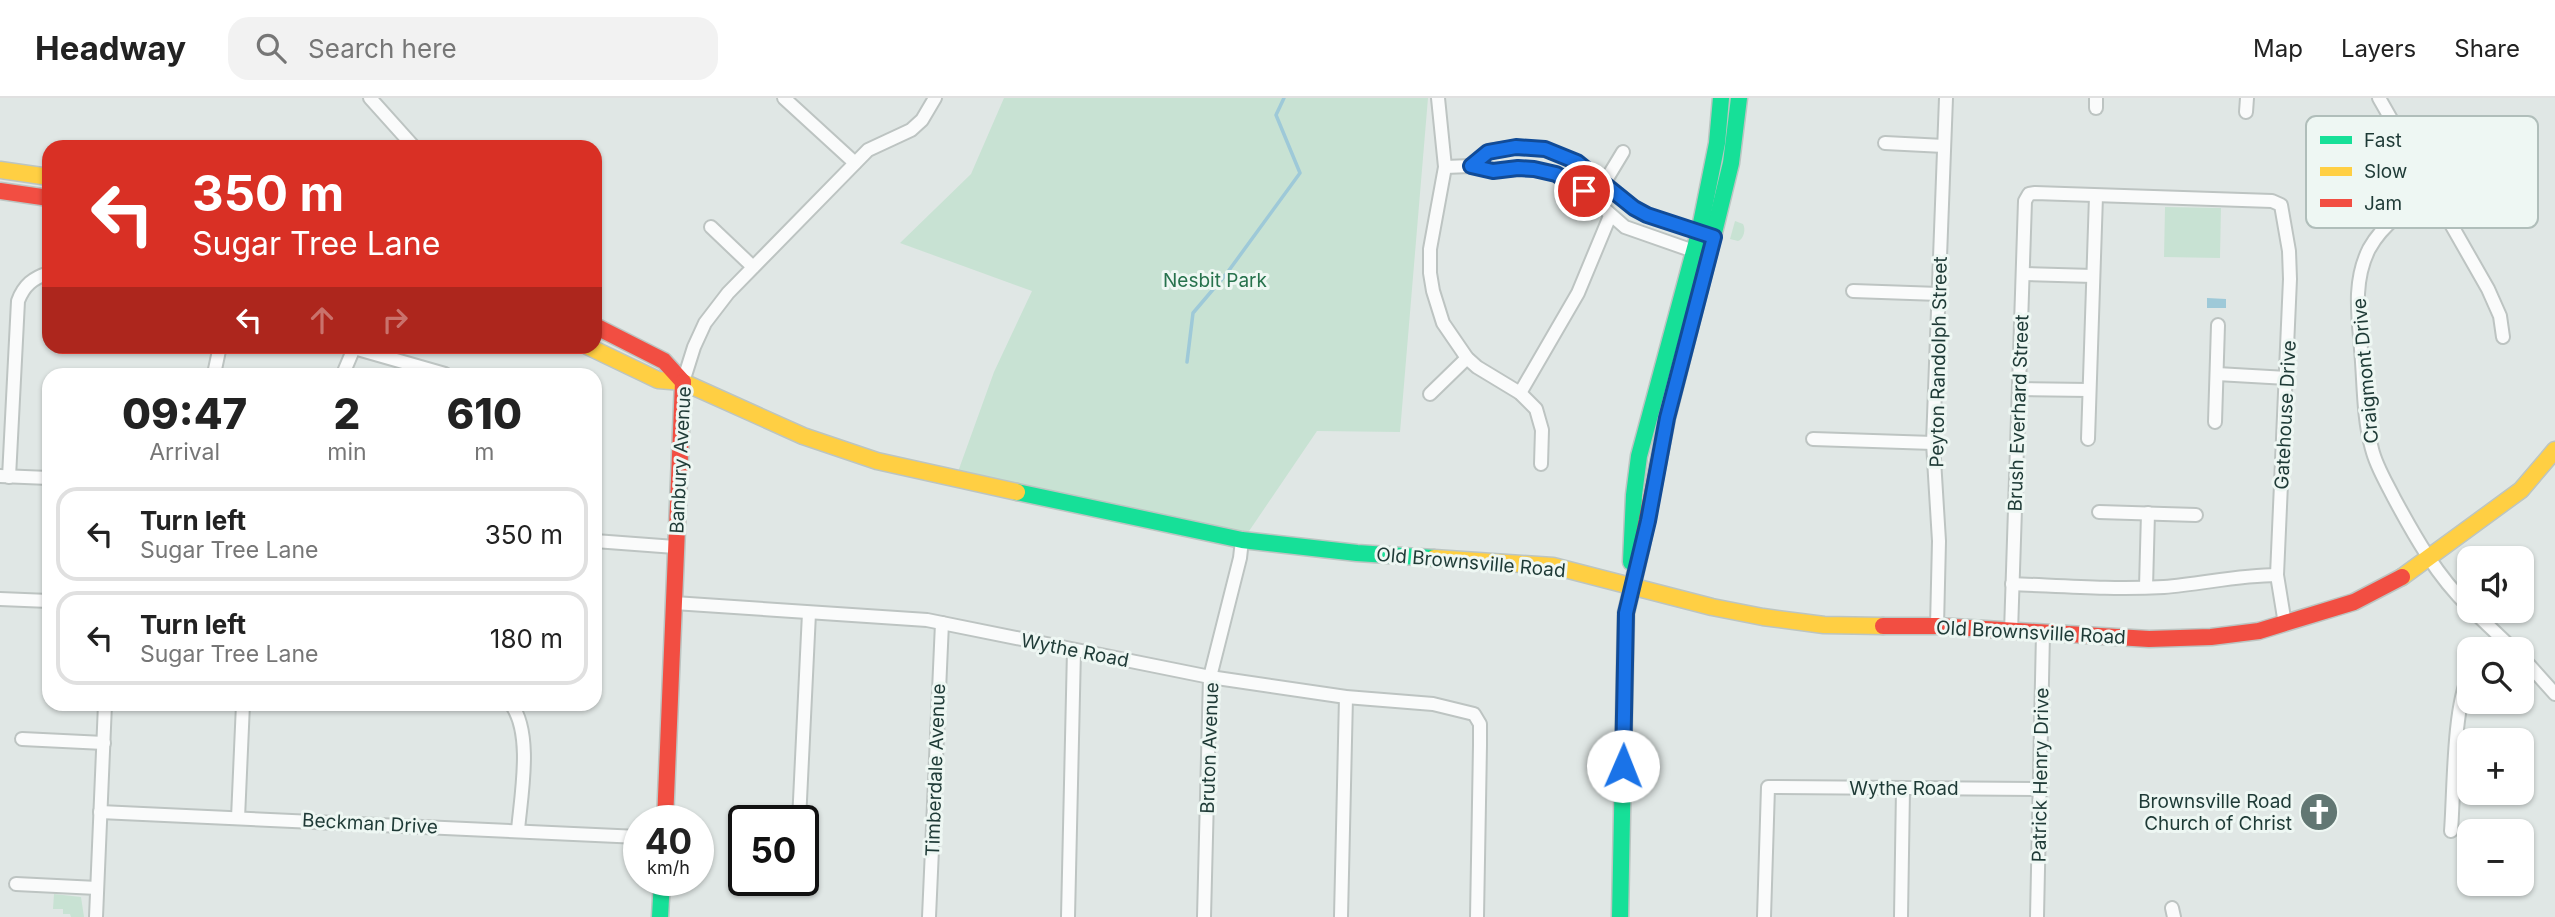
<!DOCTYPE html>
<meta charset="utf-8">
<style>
:root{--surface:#fff;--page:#f2f2f2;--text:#222;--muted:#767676;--line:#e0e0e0}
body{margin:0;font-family:Inter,sans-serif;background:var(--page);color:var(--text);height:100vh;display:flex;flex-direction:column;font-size:26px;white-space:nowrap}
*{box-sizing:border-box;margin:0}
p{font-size:23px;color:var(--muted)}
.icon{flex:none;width:38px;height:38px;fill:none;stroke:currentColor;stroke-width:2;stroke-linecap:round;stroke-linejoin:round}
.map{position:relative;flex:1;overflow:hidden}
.side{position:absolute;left:42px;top:270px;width:560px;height:343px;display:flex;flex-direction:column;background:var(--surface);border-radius:21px;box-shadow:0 2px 5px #0004}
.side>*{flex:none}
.top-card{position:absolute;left:42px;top:42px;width:560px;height:214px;border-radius:21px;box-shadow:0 2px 5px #0004;background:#d93025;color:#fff;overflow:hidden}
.buttons{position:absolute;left:2457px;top:448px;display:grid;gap:14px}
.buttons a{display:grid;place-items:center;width:77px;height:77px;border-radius:14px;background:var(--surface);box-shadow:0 2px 5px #0004;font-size:35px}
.speed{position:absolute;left:623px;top:707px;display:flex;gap:14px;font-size:35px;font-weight:700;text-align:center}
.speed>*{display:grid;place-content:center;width:91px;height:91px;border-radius:50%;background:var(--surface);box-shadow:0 2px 5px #0004;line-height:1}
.speed small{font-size:18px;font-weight:400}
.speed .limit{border:4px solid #111;border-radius:10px;background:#fff;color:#111}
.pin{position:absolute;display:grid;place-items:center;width:60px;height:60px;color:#fff;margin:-30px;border:4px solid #fff;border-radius:50%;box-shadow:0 2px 7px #0007}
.me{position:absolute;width:77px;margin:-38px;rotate:1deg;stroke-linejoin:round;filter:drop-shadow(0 0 5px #0008)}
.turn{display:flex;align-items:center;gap:24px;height:147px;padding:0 35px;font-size:32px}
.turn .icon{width:91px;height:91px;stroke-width:2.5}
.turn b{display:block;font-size:49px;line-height:60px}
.lanes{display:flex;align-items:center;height:66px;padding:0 35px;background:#0003;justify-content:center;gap:35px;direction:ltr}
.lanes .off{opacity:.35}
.eta{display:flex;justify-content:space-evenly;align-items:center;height:119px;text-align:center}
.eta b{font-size:42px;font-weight:800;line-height:49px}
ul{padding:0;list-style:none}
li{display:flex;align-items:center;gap:21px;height:94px;margin:0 14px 10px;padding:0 21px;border:4px solid var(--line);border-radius:21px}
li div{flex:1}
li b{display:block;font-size:26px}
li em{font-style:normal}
header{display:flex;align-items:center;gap:42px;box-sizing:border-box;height:98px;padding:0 35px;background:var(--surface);border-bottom:2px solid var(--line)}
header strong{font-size:33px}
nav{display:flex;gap:38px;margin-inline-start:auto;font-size:24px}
.search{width:490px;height:63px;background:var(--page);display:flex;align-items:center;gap:18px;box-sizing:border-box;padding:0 24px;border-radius:21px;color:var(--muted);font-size:26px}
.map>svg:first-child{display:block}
.green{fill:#c8e2d3}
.water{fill:#9ec9d8}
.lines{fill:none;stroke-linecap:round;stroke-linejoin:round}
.stream{stroke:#9ec9d8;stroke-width:3.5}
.street-casing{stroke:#bdc4c2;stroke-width:16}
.fast-casing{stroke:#bcc5c2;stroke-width:19}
.slow-casing{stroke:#bcc5c2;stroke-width:19}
.jam-casing{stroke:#bcc5c2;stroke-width:19}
.street{stroke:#fafbfb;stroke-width:12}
.fast{stroke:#16e098;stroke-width:16}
.slow{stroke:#ffcf43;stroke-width:16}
.jam{stroke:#f24e42;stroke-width:16}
.route-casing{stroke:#114b97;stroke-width:18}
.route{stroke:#1a73e8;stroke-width:12}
.labels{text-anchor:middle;stroke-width:6;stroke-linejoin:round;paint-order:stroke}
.park-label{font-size:19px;fill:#27724d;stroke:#eef7f3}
.street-label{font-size:19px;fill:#1e3a36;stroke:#eef7f3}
.poi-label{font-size:19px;fill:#1e3a36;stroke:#eef7f3;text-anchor:end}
.key{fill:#eef7f3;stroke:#b0beba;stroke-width:2}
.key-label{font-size:19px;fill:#1e3a36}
</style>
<header>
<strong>Headway</strong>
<div class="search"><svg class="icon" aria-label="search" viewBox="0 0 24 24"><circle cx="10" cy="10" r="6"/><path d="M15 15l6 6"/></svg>Search here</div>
<nav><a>Map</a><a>Layers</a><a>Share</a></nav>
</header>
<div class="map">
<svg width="2555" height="819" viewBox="0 0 2555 819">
<rect width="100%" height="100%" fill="#e0e7e5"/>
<g class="green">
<polygon points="1004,0 1428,0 1400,334 1317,333 1243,442 955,382 994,274 1032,193 900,145 971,76"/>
<polygon points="2165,109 2221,110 2220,160 2164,159"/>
<path d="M1735,123l8,3c3,5 1,15 -5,17l-8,-2z"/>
<polygon points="54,796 81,799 84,819 71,819 70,816 63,816 63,811 53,811"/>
</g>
<polygon class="water" points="2207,200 2226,201 2226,210 2207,210"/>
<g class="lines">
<polyline class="stream" points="1187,264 1193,215 1227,175 1300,75 1276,17 1284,0"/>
<g class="street-casing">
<g id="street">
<polyline points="370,0 414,49"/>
<polyline points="784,0 855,65"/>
<polyline points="1438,0 1445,69 1430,151 1430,175 1433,193 1443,225 1467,260 1477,269 1520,295 1536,311 1542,332 1541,366"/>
<polyline points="2379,0 2488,191 2500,218 2503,239"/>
<polyline points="2096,10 2096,0"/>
<polyline points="2246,14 2247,0"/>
<polyline points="1885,45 1944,48"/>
<polyline points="1471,68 1488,53 1516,49 1545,51 1577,64 1634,109 1647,117 1707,137"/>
<polyline points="1445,69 1471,68 1493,73 1525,70 1556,76 1584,93 1625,129 1702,156"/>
<path d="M2433,96c-26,14 -49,28 -64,55 -16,32 -11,65 -8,100 3,32 2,69 11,100 4,17 14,33 22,49 21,39 43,78 75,109"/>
<polyline points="1594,102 1623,54"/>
<polyline points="711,129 753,169"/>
<polyline points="2023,176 2093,178"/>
<polyline points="1853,193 1939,196"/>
<polyline points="214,276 220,248"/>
<polyline points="343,276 354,250 445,276"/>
<polyline points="2217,276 2287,280"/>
<polyline points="683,284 694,249 705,225 728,195 868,52 911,32 922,22 935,0"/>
<polyline points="2019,291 2089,292"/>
<polyline points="1520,295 1578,195 1610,118"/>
<polyline points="1430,296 1467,260"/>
<polyline points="2215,324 2218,227"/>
<polyline points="1813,341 1933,345"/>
<polyline points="2088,341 2096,98"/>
<polyline points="0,378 49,380"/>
<path d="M9,379l9,-176c6,-16 15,-23 31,-28"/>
<polyline points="2099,414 2196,417"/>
<polyline points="595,443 675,449"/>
<path d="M2012,486c51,2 101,6 152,3 38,-3 75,-12 113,-12"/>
<polyline points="2146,489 2148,415"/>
<polyline points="0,501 49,503"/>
<polyline points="674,505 927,522 1210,579 1346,599 1433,606 1474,616 1480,626 1480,647 1477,819"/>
<polyline points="2473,513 2513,551"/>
<polyline points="1937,528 1939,443 1933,345 1946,0"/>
<polyline points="2011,534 2025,103 2029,96 2035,95 2272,103 2281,107 2289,153 2290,181 2277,477 2285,526"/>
<polyline points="2522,559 2555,596"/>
<path d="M511,606c22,29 10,91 7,126"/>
<polyline points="22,641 104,645"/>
<polyline points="100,714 639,739"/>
<polyline points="238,720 243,606"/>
<polyline points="799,723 809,515"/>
<path d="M2451,733c3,-38 2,-124 18,-155"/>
<polyline points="16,786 97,790"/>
<polyline points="2172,810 2174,819"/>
<polyline points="96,819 105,606"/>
<polyline points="929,819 942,525"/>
<polyline points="1068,819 1074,552"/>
<polyline points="1204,819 1210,579 1240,460 1242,442"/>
<polyline points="1341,819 1346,599"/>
<polyline points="1764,819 1768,689 2040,691"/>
<polyline points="1901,819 1903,691"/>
<polyline points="2037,819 2043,535"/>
</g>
</g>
<g class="fast-casing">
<g id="fast">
<polyline points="1709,155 1731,65 1739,0"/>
<polyline points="1017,394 1242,442 1357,455 1434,460"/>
<polyline points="1631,464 1634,397 1639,358 1699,135 1717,45 1721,0"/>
<polyline points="660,819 662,782"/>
<polyline points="1620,819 1626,515 1641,451"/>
</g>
</g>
<g class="slow-casing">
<g id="slow">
<polyline points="0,72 49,79"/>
<polyline points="587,248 658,282 683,284 803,338 877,363 1017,394"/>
<polyline points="1434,460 1553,468 1712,509 1763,519 1824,527 1883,528"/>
<polyline points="2402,479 2521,392 2555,352"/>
</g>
</g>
<g class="jam-casing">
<g id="jam">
<polyline points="0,93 49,100"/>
<polyline points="595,228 664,263 683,284"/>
<polyline points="1641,451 1667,320 1709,155"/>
<polyline points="1883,528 1937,528 2149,541 2211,539 2259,533 2354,504 2402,479"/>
<polyline points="665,723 683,284"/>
</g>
</g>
<use href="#street" class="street"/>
<use href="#fast" class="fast"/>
<use href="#slow" class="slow"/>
<use href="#jam" class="jam"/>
</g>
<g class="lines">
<g class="route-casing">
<polyline id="route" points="1584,93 1556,76 1534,71 1518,70 1493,73 1471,68 1488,54 1516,49 1545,51 1577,64 1634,110 1647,117 1714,139 1667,320 1648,423 1626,515 1623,668"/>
</g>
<use href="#route" class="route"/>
</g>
<defs>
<g id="church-disc" transform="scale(2.0125)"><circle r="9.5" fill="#627773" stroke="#eef7f3"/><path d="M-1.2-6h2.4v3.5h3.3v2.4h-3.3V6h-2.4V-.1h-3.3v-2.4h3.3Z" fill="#fff"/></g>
</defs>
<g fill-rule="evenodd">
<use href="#church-disc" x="2319" y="714"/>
</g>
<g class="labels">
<g class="park-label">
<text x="1215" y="189">Nesbit Park</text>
</g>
<g class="street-label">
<text transform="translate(1938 264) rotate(-89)" y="7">Peyton Randolph Street</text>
<text transform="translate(2365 273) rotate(-95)" y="7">Craigmont Drive</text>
<text transform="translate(2018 315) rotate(-88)" y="7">Brush Everhard Street</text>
<text transform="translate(2285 317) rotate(-87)" y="7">Gatehouse Drive</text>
<text transform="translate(680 362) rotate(-87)" y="7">Banbury Avenue</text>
<text transform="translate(1471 464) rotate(5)" y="7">Old Brownsville Road</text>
<text transform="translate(2031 534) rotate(3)" y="7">Old Brownsville Road</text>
<text transform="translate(1075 552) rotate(11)" y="7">Wythe Road</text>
<text transform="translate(1209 650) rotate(-88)" y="7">Bruton Avenue</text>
<text transform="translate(935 672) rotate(-88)" y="7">Timberdale Avenue</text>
<text transform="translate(2040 677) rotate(-89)" y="7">Patrick Henry Drive</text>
<text x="1904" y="697">Wythe Road</text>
<text transform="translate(370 725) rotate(3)" y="7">Beckman Drive</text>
</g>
<g class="poi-label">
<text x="2292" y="710">Brownsville Road<tspan x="2292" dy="22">Church of Christ</tspan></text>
</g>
</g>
<rect x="2306" y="18" width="232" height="112" rx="10" class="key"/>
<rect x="2320" y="38" width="32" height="8" fill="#16e098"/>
<rect x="2320" y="69" width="32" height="9" fill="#ffcf43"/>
<rect x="2320" y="101" width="32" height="8" fill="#f24e42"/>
<g class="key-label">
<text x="2364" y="49">Fast</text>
<text x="2364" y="80">Slow</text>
<text x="2364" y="112">Jam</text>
</g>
</svg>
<div class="buttons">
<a><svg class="icon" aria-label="sound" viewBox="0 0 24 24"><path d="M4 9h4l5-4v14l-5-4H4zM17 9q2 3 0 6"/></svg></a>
<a><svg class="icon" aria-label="search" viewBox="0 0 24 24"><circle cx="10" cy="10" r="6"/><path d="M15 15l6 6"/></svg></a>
<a>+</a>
<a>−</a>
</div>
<div class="speed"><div>40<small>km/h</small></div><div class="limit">50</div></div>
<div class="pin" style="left:1584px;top:93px;background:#d93025"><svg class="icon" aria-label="arrive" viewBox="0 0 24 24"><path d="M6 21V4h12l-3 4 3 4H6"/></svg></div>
<svg class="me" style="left:1623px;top:668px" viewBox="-20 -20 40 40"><circle r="19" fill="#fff"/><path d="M0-13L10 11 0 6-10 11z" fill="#1a73e8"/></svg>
<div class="top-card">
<div class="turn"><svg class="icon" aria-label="left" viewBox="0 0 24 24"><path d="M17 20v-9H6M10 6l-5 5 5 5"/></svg><div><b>350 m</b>Sugar Tree Lane</div></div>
<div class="lanes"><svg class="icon" aria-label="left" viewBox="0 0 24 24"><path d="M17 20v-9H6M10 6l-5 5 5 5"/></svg><svg class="icon off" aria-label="ahead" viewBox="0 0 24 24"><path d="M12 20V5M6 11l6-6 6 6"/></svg><svg class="icon off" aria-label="right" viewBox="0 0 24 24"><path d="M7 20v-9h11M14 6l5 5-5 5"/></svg></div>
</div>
<section class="side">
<div class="eta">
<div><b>09:47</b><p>Arrival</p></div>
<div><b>2</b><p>min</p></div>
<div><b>610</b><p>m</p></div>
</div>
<ul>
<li><svg class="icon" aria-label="left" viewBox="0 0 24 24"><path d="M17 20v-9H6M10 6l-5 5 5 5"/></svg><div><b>Turn left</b><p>Sugar Tree Lane</p></div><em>350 m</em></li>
<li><svg class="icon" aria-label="left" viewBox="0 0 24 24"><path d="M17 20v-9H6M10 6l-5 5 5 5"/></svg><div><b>Turn left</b><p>Sugar Tree Lane</p></div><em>180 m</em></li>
</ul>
</section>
</div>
